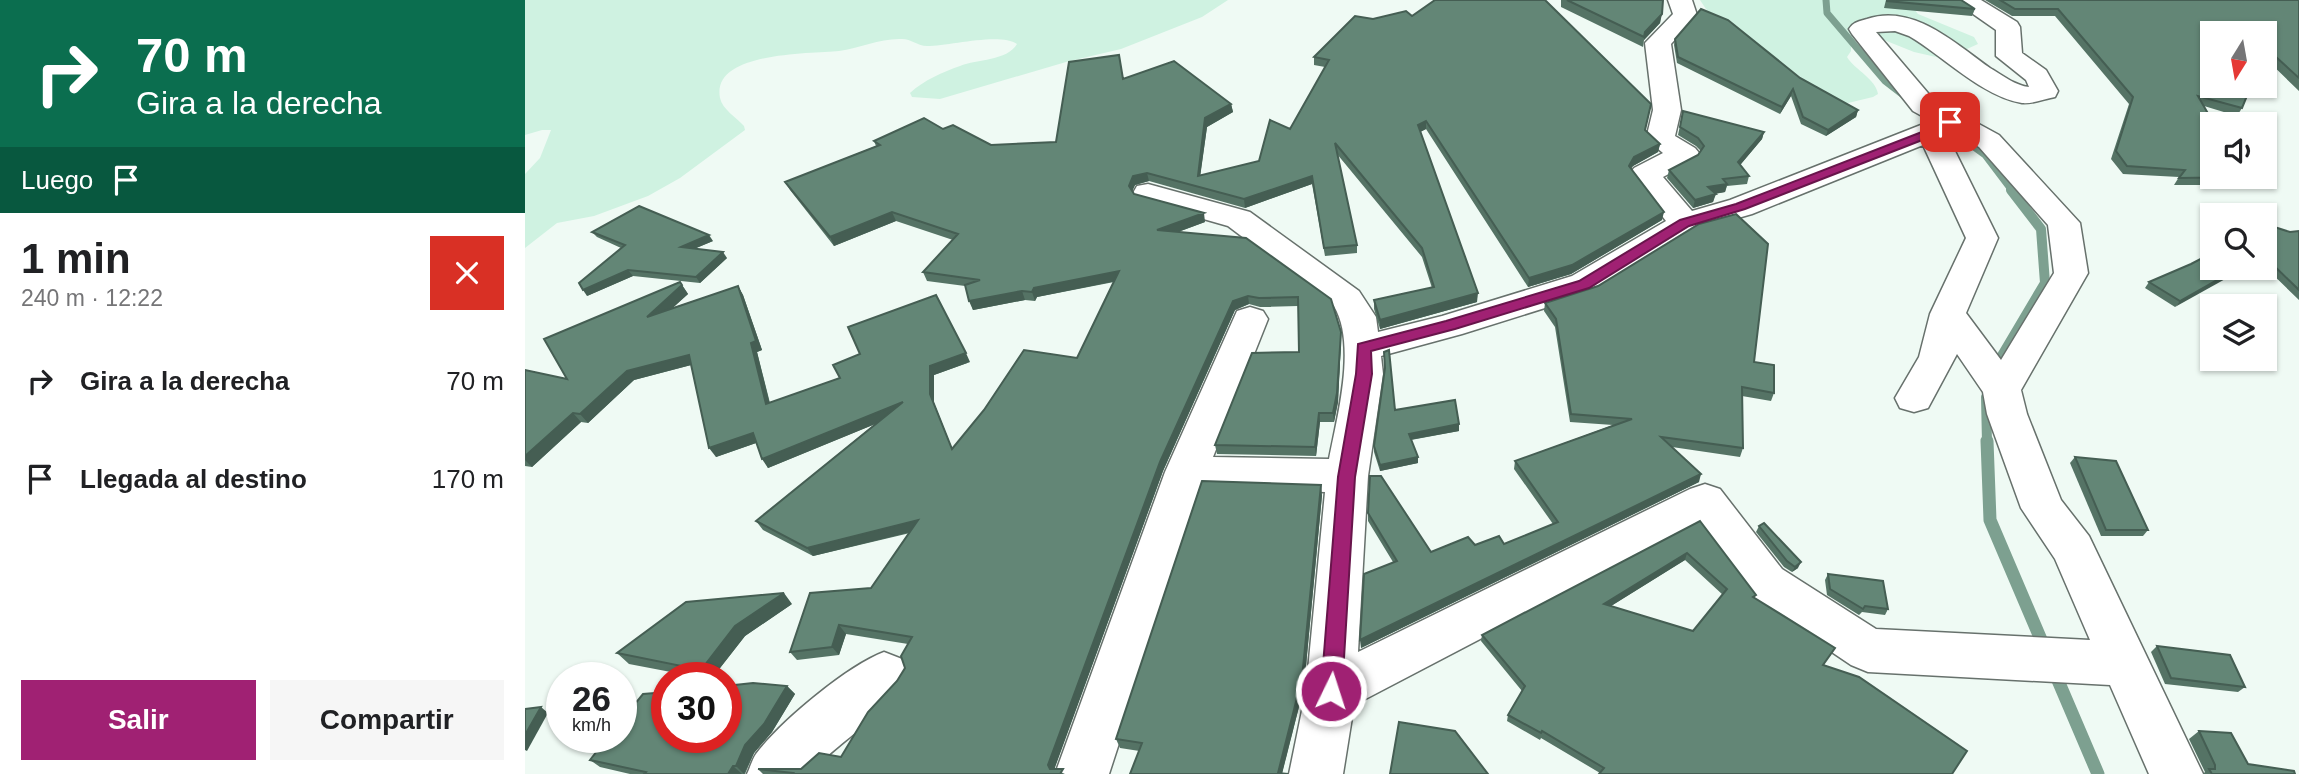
<!DOCTYPE html>
<html lang="es">
<meta charset="utf-8">
<style>
:root{--surface:#fff;--page:#f6f6f6;--text:#202124;--muted:#757577;--accent:#a02173}
body{margin:0;font-family:Arial,sans-serif;background:var(--page);color:var(--text);height:100vh;display:flex;flex-direction:column;font-size:26px;white-space:nowrap}
*{box-sizing:border-box;margin:0}
p{font-size:23px;color:var(--muted)}
.icon{flex:none;width:38px;height:38px;fill:none;stroke:currentColor;stroke-width:2;stroke-linecap:round;stroke-linejoin:round}
.map{position:relative;flex:1;overflow:hidden}
.sheet{display:flex;flex-direction:column;background:var(--surface);width:525px}
.sheet>*{flex:none}
.top-card{background:#0b6e4f;color:#fff;overflow:hidden}
.needle{width:46px;rotate:191deg}
.buttons{position:absolute;left:1675px;top:21px;display:grid;gap:14px}
.buttons a{display:grid;place-items:center;width:77px;height:77px;border-radius:0px;background:var(--surface);box-shadow:0 2px 5px #0004;font-size:35px}
.speed{position:absolute;left:21px;top:662px;display:flex;gap:14px;font-size:35px;font-weight:700;text-align:center}
.speed>*{display:grid;place-content:center;width:91px;height:91px;border-radius:50%;background:var(--surface);box-shadow:0 2px 5px #0004;line-height:1}
.speed small{font-size:18px;font-weight:400}
.speed .limit{border:10px solid #d22;background:#fff;color:#111}
.pin{position:absolute;display:grid;place-items:center;width:60px;height:60px;color:#fff;margin:-30px;border-radius:14px;box-shadow:0 4px 10px #0006}
.me{position:absolute;width:77px;margin:-38px;rotate:4deg;stroke-linejoin:round;filter:drop-shadow(0 0 5px #0008)}
.turn{display:flex;align-items:center;gap:24px;height:147px;padding:0 21px;font-size:32px}
.turn .icon{width:91px;height:91px;stroke-width:2.5}
.turn b{display:block;font-size:49px;line-height:60px}
.then{display:flex;align-items:center;height:66px;padding:0 21px;background:#0003;gap:14px;font-size:26px}
.round{display:grid;place-items:center;flex:none;width:74px;height:74px;border-radius:0px;background:var(--page)}
.head{display:flex;align-items:center;justify-content:space-between;height:119px;padding:0 21px}
h1{font-size:42px;font-weight:800;line-height:52px}
.action{display:flex;gap:14px;margin-top:auto;padding:14px 21px}
.action a{flex:1;height:80px;border-radius:0px;background:var(--accent);color:#fff;font-size:28px;font-weight:800;line-height:80px;text-align:center}
.action a+a{background:var(--page);color:var(--text)}
ul{padding:0;list-style:none}
li{display:flex;align-items:center;gap:21px;height:98px;padding:0 21px}
li div{flex:1}
li b{display:block;font-size:26px}
li em{font-style:normal}
main{display:flex;flex:1;min-height:0}
.map>svg:first-child{display:block}
.green{fill:#cff2e1}
.lines{fill:none;stroke-linecap:round;stroke-linejoin:round}
.stream-far2{stroke:#7da090;stroke-width:7}
.stream-far1{stroke:#7da090;stroke-width:10}
.stream{stroke:#7da090;stroke-width:13}
.minor-casing{stroke:#67716c;stroke-width:3}
.minor{fill:#fff;fill-rule:evenodd}
.wall{fill:#557365;fill-rule:evenodd}
.shaded-wall{fill:#455e53}
.building{fill:#638676;stroke:#455e53;stroke-width:2;fill-rule:evenodd}
.route{fill:#a02173;stroke:#68154b;stroke-width:2}
</style>
<main>
<section class="sheet">
<div class="top-card">
<div class="turn"><svg class="icon" aria-label="right" viewBox="0 0 24 24"><path d="M7 20v-9h11M14 6l5 5-5 5"/></svg><div><b>70 m</b>Gira a la derecha</div></div>
<div class="then">Luego<svg class="icon" aria-label="arrive" viewBox="0 0 24 24"><path d="M6 21V4h12l-3 4 3 4H6"/></svg></div>
</div>
<div class="head"><div><h1>1 min</h1><p>240 m · 12:22</p></div><a class="round" style="background:#d93025;color:#fff"><svg class="icon" aria-label="close" viewBox="0 0 24 24"><path d="M6 6l12 12M18 6L6 18"/></svg></a></div>
<ul>
<li><svg class="icon" aria-label="right" viewBox="0 0 24 24"><path d="M7 20v-9h11M14 6l5 5-5 5"/></svg><div><b>Gira a la derecha</b></div><em>70 m</em></li>
<li><svg class="icon" aria-label="arrive" viewBox="0 0 24 24"><path d="M6 21V4h12l-3 4 3 4H6"/></svg><div><b>Llegada al destino</b></div><em>170 m</em></li>
</ul>
<div class="action"><a>Salir</a><a>Compartir</a></div>
</section>
<div class="map">
<svg width="1774" height="774" viewBox="0 0 1774 774">
<rect width="100%" height="100%" fill="#effaf4"/>
<g class="green">
<path d="M0,0h703l-26,17 -81,32 -55,13 -126,37 -28,-2 -2,-4c14,-13 33,-21 50,-27 17,-7 47,-5 57,-22 -17,-12 -68,2 -90,2 -9,0 -16,-7 -25,-7 -21,-1 -42,9 -63,12 -28,3 -128,0 -119,47 2,11 17,20 24,28l1,4 -65,48 -32,18 -54,20 -37,7 -32,25v-74l15,-16 11,-28h-9l-17,5z"/>
<path d="M1175,0h207l11,14 56,23 4,7 -33,15 -31,-7 -40,-16 -17,1 -6,6v8l-4,6c8,13 29,22 31,37l-5,3 -25,6 -21,-2 -18,-18 -101,-71z"/>
</g>
<g class="lines">
<g class="stream-far2">
<polyline points="1301,0 1302,13 1360,81 1382,98"/>
<polyline points="1420,126 1460,155 1488,192"/>
</g>
<g class="stream-far1">
<polyline points="1469,369 1520,283 1516,229 1486,190"/>
<polyline points="1461,397 1462,443"/>
</g>
<g class="stream">
<polyline points="1462,441 1465,520 1520,649"/>
<polyline points="1529,671 1573,774"/>
</g>
<g class="minor-casing">
<g id="minor">
<path d="M1143,0h24l5,15 -26,29 10,66 -6,26 20,12 5,6 -5,6 -32,17 29,34 38,-11 201,-79 -18,-10 -61,-77 -3,-5c4,-7 11,-8 18,-10 46,-16 89,25 123,49 12,7 26,18 39,19l-3,-7 -30,-24v-26l-43,-30h28l36,22 3,5 2,26 24,17 12,21 -3,6c-11,2 -22,7 -33,6 -39,-6 -80,-48 -113,-67l-14,-5 -19,1 57,67 66,36 81,88 8,50 -67,117 6,24 34,86 28,36 114,238h-54l-39,-89 -242,-13 -17,-7 -101,-68 -52,-72 -344,180 -11,69h-54l17,-83 19,-199 -123,-4 -93,286h-54l110,-302 72,-161 13,-4 13,4 5,8 -55,138 116,2c8,-42 28,-114 5,-153l-106,-80 -91,-26 -4,-7 4,-7 11,-2 102,28 109,79 17,26 2,15 64,-16 130,-40 94,-55 -36,-47 4,-6 29,-15 -17,-14 7,-29 -8,-67 28,-29zM1427,132l27,15 69,78 6,48 -53,87 -35,-47 32,-75 -51,-103zM1398,145l43,93 -36,76 -11,43 -24,41 5,10 14,4 14,-4 29,-54 26,38 4,22 34,94 34,51 35,81 -214,-11 -94,-60 -62,-80 -15,-5 -15,5 -332,163 10,-176 15,-102 -2,-18 81,-22 134,-42 100,-62 56,-16z"/>
<path d="M359,652l18,7 7,16c-16,36 -72,67 -100,99h-62c3,-6 5,-14 9,-20 24,-32 91,-88 128,-102z"/>
</g>
</g>
<use href="#minor" class="minor"/>
</g>
<g class="wall">
<polygon points="1036,0 1138,0 1135,23 1119,40 1118,47 1036,7"/>
<polygon points="1361,0 1436,0 1450,9 1447,16 1359,8"/>
<polygon points="1460,0 1774,0 1774,91 1740,58 1740,33 1717,108 1712,116 1679,106 1687,124 1687,177 1725,177 1719,185 1649,185 1654,177 1598,174 1586,159 1604,104 1530,16 1487,16"/>
<polygon points="887,16 1120,130 1135,144 1133,152 1108,166 1106,168 1137,220 1046,274 1003,287 901,129 895,132 952,302 855,329 849,309 849,300 907,288 897,257 812,154 832,245 832,253 800,256 787,184 720,208 624,181 610,185 607,191 609,194 680,222 653,232 721,238 816,341 813,402 809,422 795,422 791,456 692,454 690,445 774,352 773,306 735,307 724,304 710,310 638,471 529,769 540,774 238,774 233,769 276,769 316,757 372,681 380,668 383,644 321,634 314,655 272,660 265,652 346,588 385,533 288,556 238,530 231,521 350,424 243,468 231,443 191,457 166,365 109,380 63,423 56,422 7,467 0,466 0,370 42,379 155,282 163,294 147,308 213,286 218,295 237,350 232,352 245,403 445,362 409,375 409,403 427,449 552,358 589,282 512,297 510,301 500,300 448,310 440,286 402,281 398,272 428,240 371,221 309,246 265,190 260,182 351,146 349,141 418,129 466,145 531,142 598,78 706,104 708,112 682,127 675,176 734,161 765,129 800,67 789,65 789,57 848,19"/>
<polygon points="1150,39 1275,78 1333,110 1331,117 1301,136 1276,124 1266,96 1255,114 1152,63 1149,45"/>
<polygon points="1158,111 1239,132 1237,139 1215,165 1224,176 1222,184 1202,186 1200,192 1190,194 1188,202 1168,208 1142,178 1144,170 1173,155 1176,151 1171,146 1153,135"/>
<polygon points="1740,224 1765,232 1774,231 1774,300 1740,267"/>
<polygon points="67,232 188,241 169,249 202,258 175,283 108,276 62,296 96,248 72,237"/>
<polygon points="1666,264 1687,268 1650,307 1620,288 1624,282"/>
<polygon points="1020,303 1229,362 1249,393 1246,401 1217,396 1218,448 1215,457 1147,447 1174,482 836,648 868,562 843,521 843,513 906,552 950,545 979,544 1028,524 989,469 990,461 1088,425 1045,422 1030,327 1019,311"/>
<polygon points="870,410 934,424 934,431 886,440 893,457 893,463 855,471 849,452 849,446"/>
<polygon points="1550,457 1623,530 1618,536 1576,536 1545,463"/>
<polygon points="797,495 779,687 757,773 595,748 591,739"/>
<path d="M1175,521l56,74 -2,3 77,57 -231,118 -59,-35 -1,2 -33,-19 1,-6 14,-24 -41,-50 1,-6zM1160,560l38,35 -30,36 -82,-25z"/>
<polygon points="1234,526 1273,568 1267,572 1259,567 1231,532"/>
<polygon points="1303,574 1363,609 1360,615 1337,612 1334,615 1302,595 1300,580"/>
<polygon points="267,604 220,636 188,677 172,677 104,664 92,653"/>
<polygon points="1632,646 1720,687 1713,692 1640,684 1626,652"/>
<polygon points="262,686 270,694 247,732 229,753 220,774 105,774 75,767 65,760"/>
<polygon points="1674,731 1723,764 1770,774 1678,774 1680,772 1664,739"/>
</g>
<g class="shaded-wall">
<polygon points="1137,14 1135,23 1119,40 1120,32"/>
<polygon points="1268,89 1266,96 1255,114 1257,107"/>
<polygon points="706,104 708,112 682,127 674,185 673,176 680,118"/>
<polygon points="1333,110 1331,117 1301,136 1303,130"/>
<polygon points="901,121 901,129 893,133 893,125"/>
<polygon points="1239,132 1237,139 1211,170 1213,162"/>
<polygon points="1135,144 1133,152 1108,166 1102,174 1104,166 1109,157"/>
<polygon points="622,173 624,181 610,185 606,194 604,186 608,176"/>
<polygon points="787,176 787,184 720,208 719,199"/>
<polygon points="1202,184 1200,192 1181,195 1183,187"/>
<polygon points="1191,194 1188,202 1168,208 1170,200"/>
<polygon points="367,212 371,221 309,246 305,237"/>
<polygon points="1139,212 1137,220 1046,274 1003,287 1004,278"/>
<polygon points="679,213 680,222 634,239 632,230"/>
<polygon points="184,235 188,241 159,253 156,247"/>
<polygon points="198,252 202,258 175,283 171,277"/>
<polygon points="1713,268 1720,268 1650,307 1655,301"/>
<polygon points="103,270 108,276 62,296 58,290"/>
<polygon points="594,271 596,280 512,297 510,301 507,292 509,288"/>
<polygon points="157,285 163,294 128,326 122,317"/>
<polygon points="213,286 218,295 237,350 232,352 247,413 241,404"/>
<polygon points="497,291 500,300 448,310 444,301"/>
<polygon points="953,293 952,302 855,329 855,320"/>
<polygon points="723,296 724,304 710,310 638,471 528,773 523,765 635,462 708,301"/>
<polygon points="816,332 816,341 813,402 809,422 808,413"/>
<polygon points="441,353 445,362 409,375 409,403 431,458 405,394 405,366"/>
<polygon points="164,355 170,364 109,380 63,423 55,414 102,371"/>
<polygon points="378,402 382,411 243,468 237,459"/>
<polygon points="48,413 56,422 7,467 0,460 0,456"/>
<polygon points="794,413 795,422 791,456 790,447"/>
<polygon points="934,424 934,431 884,440 884,434"/>
<polygon points="228,433 234,442 191,457 184,448"/>
<polygon points="893,457 893,463 855,471 855,465"/>
<polygon points="1176,474 1174,482 836,648 835,640"/>
<polygon points="796,485 797,495 779,687 757,774 754,774"/>
<polygon points="393,520 398,529 288,556 282,548"/>
<polygon points="1162,553 1160,560 1078,611 1079,604"/>
<polygon points="1276,562 1273,568 1267,572 1270,567"/>
<polygon points="259,593 267,604 220,636 188,677 183,677 176,670 210,626"/>
<polygon points="314,625 321,634 314,655 307,647"/>
<polygon points="262,686 270,694 247,732 229,753 219,774 211,766 220,745"/>
<polygon points="16,707 23,713 2,751 0,750 0,735"/>
<polygon points="208,766 217,774 203,774"/>
</g>
<g class="building">
<polygon points="910,0 1020,0 1126,104 1120,130 1135,144 1109,157 1104,166 1139,212 1047,265 1004,278 901,121 893,125 953,293 855,320 849,300 909,287 897,248 810,143 832,245 799,248 787,176 719,199 622,173 608,176 604,186 609,194 679,213 632,230 721,238 806,299 816,332 812,393 808,413 794,413 790,447 690,445 727,353 774,352 773,297 734,298 723,296 708,301 635,462 523,765 525,769 538,769 535,774 267,774 268,773 233,769 276,769 294,753 316,757 343,712 372,681 380,668 376,656 387,637 314,625 307,647 265,652 285,593 346,588 393,520 282,548 231,521 378,402 237,459 228,433 184,448 164,355 102,371 55,414 48,413 0,456 0,370 42,379 19,339 155,282 157,285 122,317 213,286 231,341 226,343 241,404 315,378 308,365 335,354 323,327 411,295 441,353 405,366 405,394 427,449 459,410 499,350 552,358 594,271 509,288 507,292 497,291 444,301 440,285 455,280 398,272 433,234 367,212 305,237 260,182 355,145 349,141 399,118 418,129 428,125 466,145 531,142 544,62 594,55 598,79 649,61 706,104 680,118 673,176 734,161 745,120 765,129 804,60 789,57 830,16 848,19 881,11 887,16"/>
<polygon points="1042,0 1138,0 1137,14 1120,32 1119,37"/>
<polygon points="1362,0 1436,0 1450,9 1362,1"/>
<polygon points="1475,0 1774,0 1774,78 1740,47 1740,49 1740,33 1687,33 1687,86 1726,86 1717,108 1673,96 1689,124 1687,124 1687,136 1678,135 1687,143 1687,177 1723,177 1654,178 1660,170 1602,166 1591,151 1608,97 1533,9 1490,9"/>
<polygon points="1176,9 1203,20 1275,78 1333,110 1303,130 1278,117 1268,89 1257,107 1153,57 1150,39"/>
<polygon points="1158,111 1239,132 1213,162 1224,176 1198,179 1202,184 1183,187 1191,194 1170,200 1144,170 1173,155 1179,146 1173,138 1155,127"/>
<polygon points="114,206 184,235 156,247 198,252 171,277 103,270 58,290 54,283 100,245 67,232"/>
<polygon points="1211,214 1243,244 1229,362 1249,365 1249,393 1217,387 1218,448 1136,437 1176,474 835,640 839,574 872,561 843,513 845,476 856,476 906,552 943,537 950,545 974,536 979,544 1033,522 990,461 1107,419 1046,414 1031,319 1020,303 1073,286 1174,224"/>
<polygon points="1740,224 1765,232 1774,231 1774,290 1740,257"/>
<polygon points="1687,253 1687,268 1713,268 1655,301 1624,282 1666,264"/>
<polygon points="864,350 870,410 930,400 934,424 884,434 893,457 855,465 849,446 860,368 859,352"/>
<polygon points="1550,457 1591,461 1623,530 1581,530"/>
<polygon points="677,481 796,485 777,678 753,773 763,774 605,774 617,743 591,739"/>
<path d="M1175,521l56,74 -3,2 82,51 -12,17 36,12 108,74 -15,23h-353l5,-6 -62,-37 -1,2 -33,-18 17,-29 -43,-51zM1162,553l40,36 -34,42 -89,-27z"/>
<polygon points="1239,523 1276,562 1270,567 1262,561 1234,526"/>
<polygon points="1303,574 1358,581 1363,609 1340,606 1338,609 1305,589"/>
<polygon points="259,593 210,626 176,670 92,653 161,602"/>
<polygon points="1632,646 1705,655 1720,687 1646,678"/>
<polygon points="228,683 262,686 239,724 220,745 211,766 208,766 203,774 119,774 121,772 65,760 83,737 96,737 96,721 118,694 142,692 142,737 201,737 201,686"/>
<polygon points="16,707 0,735 0,709"/>
<polygon points="874,722 930,731 963,774 865,774"/>
<polygon points="1674,731 1706,733 1723,764 1769,771 1770,774 1687,774 1684,769 1690,769 1690,765"/>
</g>
<polygon class="route" points="1421,119 1431,122 1410,135 1220,209 1164,226 1064,288 930,329 846,351 847,374 830,477 817,691 814,698 806,701 799,698 796,691 813,477 831,374 833,344 921,321 1054,281 1155,220 1211,204 1402,130"/>
</svg>
<div class="buttons">
<a><svg class="needle" viewBox="-14 -14 28 28"><path d="M0-13l5 13h-10z" fill="#e53935"/><path d="M0 13l5-13h-10z" fill="#757577"/></svg></a>
<a><svg class="icon" aria-label="sound" viewBox="0 0 24 24"><path d="M4 9h4l5-4v14l-5-4H4zM17 9q2 3 0 6"/></svg></a>
<a><svg class="icon" aria-label="search" viewBox="0 0 24 24"><circle cx="10" cy="10" r="6"/><path d="M15 15l6 6"/></svg></a>
<a><svg class="icon" aria-label="layers" viewBox="0 0 24 24"><path d="M12 4l9 5-9 5-9-5zM3 14l9 5 9-5"/></svg></a>
</div>
<div class="speed"><div>26<small>km/h</small></div><div class="limit">30</div></div>
<div class="pin" style="left:1425px;top:122px;background:#d93025"><svg class="icon" aria-label="arrive" viewBox="0 0 24 24"><path d="M6 21V4h12l-3 4 3 4H6"/></svg></div>
<svg class="me" style="left:806px;top:691px" viewBox="-20 -20 40 40"><circle r="17" fill="#a02173" stroke="#fff" stroke-width="3"/><path d="M0-11L8 9 0 5-8 9z" fill="#fff"/></svg>
</div>
</main>
